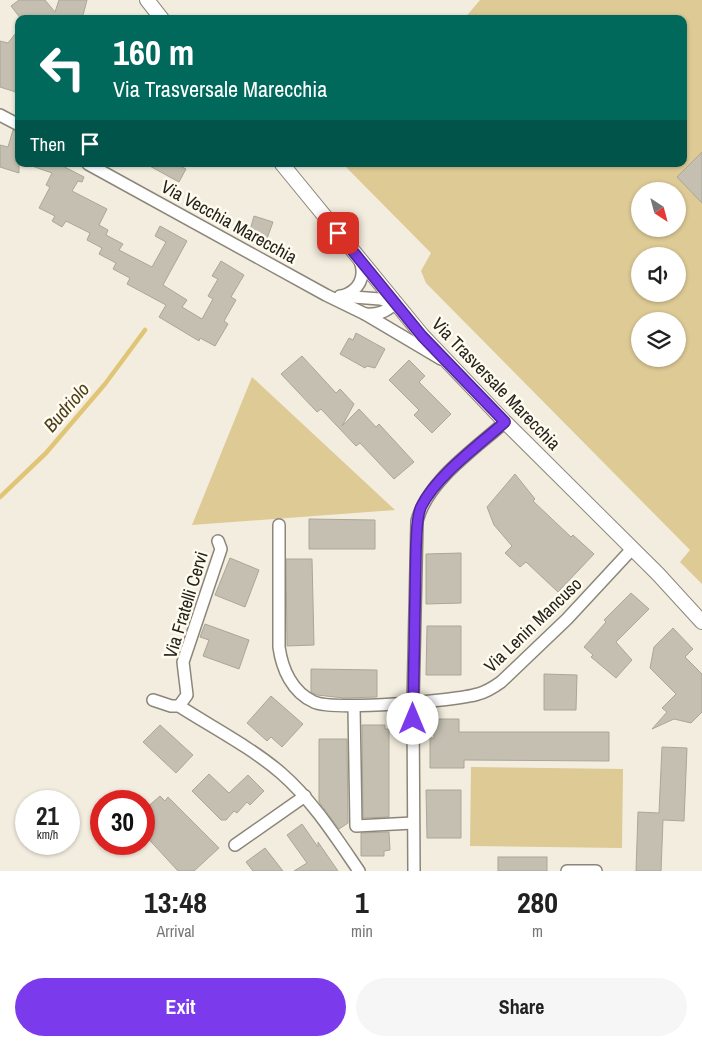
<!DOCTYPE html>
<style>
:root{--surface:#fff;--page:#f6f6f6;--text:#222;--muted:#767676;--accent:#7c3aed}
body{margin:0;font-family:"Archivo Narrow",sans-serif;background:var(--page);color:var(--text);height:100vh;display:flex;flex-direction:column;font-size:19px;white-space:nowrap}
*{box-sizing:border-box;margin:0}
p{font-size:16px;color:var(--muted)}
.icon{flex:none;width:28px;height:28px;fill:none;stroke:currentColor;stroke-width:2;stroke-linecap:round;stroke-linejoin:round}
.map{position:relative;height:871px;overflow:hidden}
.drawer{display:flex;flex-direction:column;background:var(--surface);flex:1}
.drawer>*{flex:none}
.banner{position:absolute;left:15px;top:15px;width:672px;height:152px;border-radius:10px;box-shadow:0 1px 4px #0004;background:#00695c;color:#fff;overflow:hidden}
.needle{width:32px;rotate:144deg}
.buttons{position:absolute;left:631px;top:182px;display:grid;gap:10px}
.buttons a{display:grid;place-items:center;width:55px;height:55px;border-radius:50%;background:var(--surface);box-shadow:0 1px 4px #0004;font-size:25px}
.speed{position:absolute;left:15px;top:790px;display:flex;gap:10px;font-size:25px;font-weight:700;text-align:center}
.speed>*{display:grid;place-content:center;width:65px;height:65px;border-radius:50%;background:var(--surface);box-shadow:0 1px 4px #0004;line-height:1}
.speed small{font-size:12px;font-weight:400}
.speed .limit{border:8px solid #d22;background:#fff;color:#111}
.pin{position:absolute;display:grid;place-items:center;width:42px;height:42px;color:#fff;margin:-21px;border-radius:10px;box-shadow:0 2px 8px #0006}
.me{position:absolute;width:55px;margin:-28px;rotate:0deg;stroke-linejoin:round;filter:drop-shadow(0 0 4px #0008)}
.turn{display:flex;align-items:center;gap:18px;height:105px;padding:0 15px;font-size:22px}
.turn .icon{width:65px;height:65px;stroke-width:2.5}
.turn b{display:block;font-size:35px;line-height:42px}
.then{display:flex;align-items:center;height:48px;padding:0 15px;background:#0003;gap:10px;font-size:19px}
.eta{display:flex;justify-content:space-evenly;align-items:center;height:85px;text-align:center}
.eta b{font-size:30px;font-weight:800;line-height:35px}
.primary-button{display:flex;gap:10px;margin-top:auto;padding:10px 15px}
.primary-button a{flex:1;height:58px;border-radius:30px;background:var(--accent);color:#fff;font-size:20px;font-weight:800;line-height:58px;text-align:center}
.primary-button a+a{background:var(--page);color:var(--text)}
.map>svg:first-child{display:block}
.green{fill:#ddca95;fill-rule:evenodd}
.lines{fill:none;stroke-linecap:round;stroke-linejoin:round}
.stream{stroke:#e1c577;stroke-width:4.5}
.building{fill:#c4bfb1;stroke:#aaa698}
.minor-casing{stroke:#8b8679;stroke-width:14}
.tertiary-casing{stroke:#8b8679;stroke-width:16}
.minor{stroke:#fff;stroke-width:11}
.tertiary{stroke:#fff;stroke-width:14}
.route-casing{stroke:#51269a;stroke-width:12}
.route{stroke:#7c3aed;stroke-width:9}
.labels{text-anchor:middle;stroke-width:5;stroke-linejoin:round;paint-order:stroke}
.street-label{font-size:18px;fill:#24221d;stroke:#fffbef}
.water-label{font-size:19px;font-style:italic;fill:#4a3e1c;stroke:#fffbef}
</style>
<div class="map">
<svg width="702" height="871" viewBox="0 0 702 871">
<rect width="100%" height="100%" fill="#f3eddf"/>
<g class="green">
<path d="M480,0h222v584l-22,-22 10,-12 -264,-267 -5,-12 10,-18 -88,-89h341v-145h-220zM640,191h38v38h-38zM640,256h38v38h-38zM640,321h38v38h-38z"/>
<polygon points="252,377 395,510 192,525"/>
<polygon points="471,767 623,769 622,848 470,846"/>
</g>
<g class="lines">
<polyline class="stream" points="0,497 46,453 105,384 145,330"/>
</g>
<g class="building">
<polygon points="19,0 45,0 55,12 59,0 87,0 82,19 21,19 11,6"/>
<polygon points="19,29 19,93 0,87 0,41 8,43"/>
<polygon points="13,130 19,132 19,173 0,167 0,145 8,147"/>
<polygon points="702,152 702,203 677,177"/>
<polygon points="32,164 59,164 84,177 82,182 78,181 72,191 107,209 99,225 108,230 106,235 123,244 119,250 152,267 166,242 155,236 160,226 187,241 163,285 187,300 182,307 202,319 213,299 208,296 218,279 212,276 221,261 244,275 231,297 236,300 224,321 228,324 215,346 200,338 199,341 159,317 166,305 127,284 130,278 113,269 116,263 99,254 102,248 87,240 90,233 66,221 62,227 52,221 55,216 39,208 50,187 46,185 52,173 32,166"/>
<polygon points="146,164 176,164 186,169 179,182"/>
<polygon points="254,216 273,222 265,244 248,238"/>
<polygon points="356,333 385,349 375,368 367,366 365,368 340,354 349,338 353,340"/>
<polygon points="302,356 336,393 340,389 354,404 342,426 359,409 376,427 379,424 414,462 394,479 360,443 356,446 321,409 317,412 281,374"/>
<polygon points="409,360 425,376 419,382 451,414 432,433 414,415 419,410 389,380"/>
<polygon points="515,474 535,499 533,501 571,537 573,535 594,554 558,592 526,562 520,567 505,553 512,546 494,525 487,507"/>
<polygon points="309,519 375,520 375,549 309,549"/>
<polygon points="461,553 461,603 426,604 426,554"/>
<polygon points="230,558 259,570 245,607 215,595"/>
<polygon points="286,559 312,559 314,645 287,646"/>
<polygon points="631,593 649,609 616,642 632,660 616,678 591,657 593,655 584,647 606,622 604,620"/>
<polygon points="205,624 249,640 239,669 203,656 209,640 200,637"/>
<polygon points="427,626 461,626 461,675 426,675"/>
<polygon points="673,628 693,649 685,657 702,674 702,712 691,723 674,719 652,729 667,712 662,708 676,694 650,668 654,647"/>
<polygon points="311,669 377,670 377,697 344,698 317,695 311,692"/>
<polygon points="544,674 577,675 576,710 544,710"/>
<polygon points="271,696 303,724 282,747 271,737 267,741 247,723"/>
<polygon points="434,719 459,719 459,732 609,732 609,761 464,760 464,768 430,768 430,738 434,738"/>
<polygon points="160,725 193,755 176,773 143,742"/>
<polygon points="362,725 385,725 385,729 389,729 389,817 363,818"/>
<polygon points="319,739 347,739 348,823 339,829 319,802"/>
<polygon points="662,747 687,748 684,821 663,820 661,871 636,871 638,812 659,813"/>
<polygon points="209,774 229,793 248,775 264,791 250,805 247,802 237,813 234,811 226,820 221,820 192,791"/>
<polygon points="426,790 461,790 461,838 427,838"/>
<polygon points="160,796 165,801 168,797 219,848 194,871 178,871 144,834 144,819 149,815 144,810"/>
<polygon points="302,824 318,847 318,842 338,871 294,871 307,863 287,835"/>
<polygon points="389,832 390,850 384,851 384,856 361,856 361,833"/>
<polygon points="265,848 283,871 253,871 246,862"/>
<rect x="498" y="857" width="49" height="14"/>
</g>
<g class="lines">
<g class="minor-casing">
<g id="minor">
<polyline points="0,115 19,125"/>
<polyline points="88,164 326,295 365,314 441,359"/>
<path d="M340,296l40,3 15,4c-9,9 -17,12 -30,11"/>
<path d="M342,296c17,-5 24,-19 18,-35"/>
<path d="M279,525v122c3,22 13,45 35,55 18,9 142,-1 164,-8 8,-2 16,-7 23,-12l66,-63 65,-70"/>
<path d="M153,700l18,6h8c33,21 73,42 102,67 32,28 54,63 78,98"/>
<polyline points="179,706 187,695 183,662 221,549 218,541"/>
<polyline points="354,707 356,826 413,823"/>
<polyline points="235,845 305,796"/>
<path d="M414,871l-1,-169 4,-181c10,-40 58,-72 88,-99"/>
<polyline points="567,871 596,871"/>
</g>
</g>
<g class="tertiary-casing">
<g id="tertiary">
<polyline points="147,0 162,19"/>
<polyline points="282,164 422,335 505,422 658,574 702,622"/>
</g>
</g>
<use href="#minor" class="minor"/>
<use href="#tertiary" class="tertiary"/>
</g>
<g class="lines">
<g class="route-casing">
<path id="route" d="M338,233l84,103 83,86c-26,23 -69,54 -84,85 -5,12 -4,26 -5,39l-3,173"/>
</g>
<use href="#route" class="route"/>
</g>
<g class="labels">
<g class="street-label">
<text transform="translate(229 222) rotate(29)" y="6">Via Vecchia Marecchia</text>
<text transform="translate(496 384) rotate(46)" y="6">Via Trasversale Marecchia</text>
<text transform="translate(186 605) rotate(-73)" y="6">Via Fratelli Cervi</text>
<text transform="translate(533 625) rotate(-44)" y="6">Via Lenin Mancuso</text>
</g>
<g class="water-label">
<text transform="translate(66 407) rotate(-49)" y="7">Budriolo</text>
</g>
</g>
</svg>
<div class="buttons">
<a><svg class="needle" viewBox="-14 -14 28 28"><path d="M0-13l5 13h-10z" fill="#e53935"/><path d="M0 13l5-13h-10z" fill="#767676"/></svg></a>
<a><svg class="icon" aria-label="sound" viewBox="0 0 24 24"><path d="M4 9h4l5-4v14l-5-4H4zM17 9q2 3 0 6"/></svg></a>
<a><svg class="icon" aria-label="layers" viewBox="0 0 24 24"><path d="M12 4l9 5-9 5-9-5zM3 14l9 5 9-5"/></svg></a>
</div>
<div class="speed"><div>21<small>km/h</small></div><div class="limit">30</div></div>
<div class="pin" style="left:338px;top:233px;background:#d93025"><svg class="icon" aria-label="arrive" viewBox="0 0 24 24"><path d="M6 21V4h12l-3 4 3 4H6"/></svg></div>
<svg class="me" style="left:413px;top:719px" viewBox="-20 -20 40 40"><circle r="19" fill="#fff"/><path d="M0-13L10 11 0 6-10 11z" fill="#7c3aed"/></svg>
<div class="banner">
<div class="turn"><svg class="icon" aria-label="left" viewBox="0 0 24 24"><path d="M17 20v-9H6M10 6l-5 5 5 5"/></svg><div><b>160 m</b>Via Trasversale Marecchia</div></div>
<div class="then">Then<svg class="icon" aria-label="arrive" viewBox="0 0 24 24"><path d="M6 21V4h12l-3 4 3 4H6"/></svg></div>
</div>
</div>
<section class="drawer">
<div class="eta">
<div><b>13:48</b><p>Arrival</p></div>
<div><b>1</b><p>min</p></div>
<div><b>280</b><p>m</p></div>
</div>
<div class="primary-button"><a>Exit</a><a>Share</a></div>
</section>
